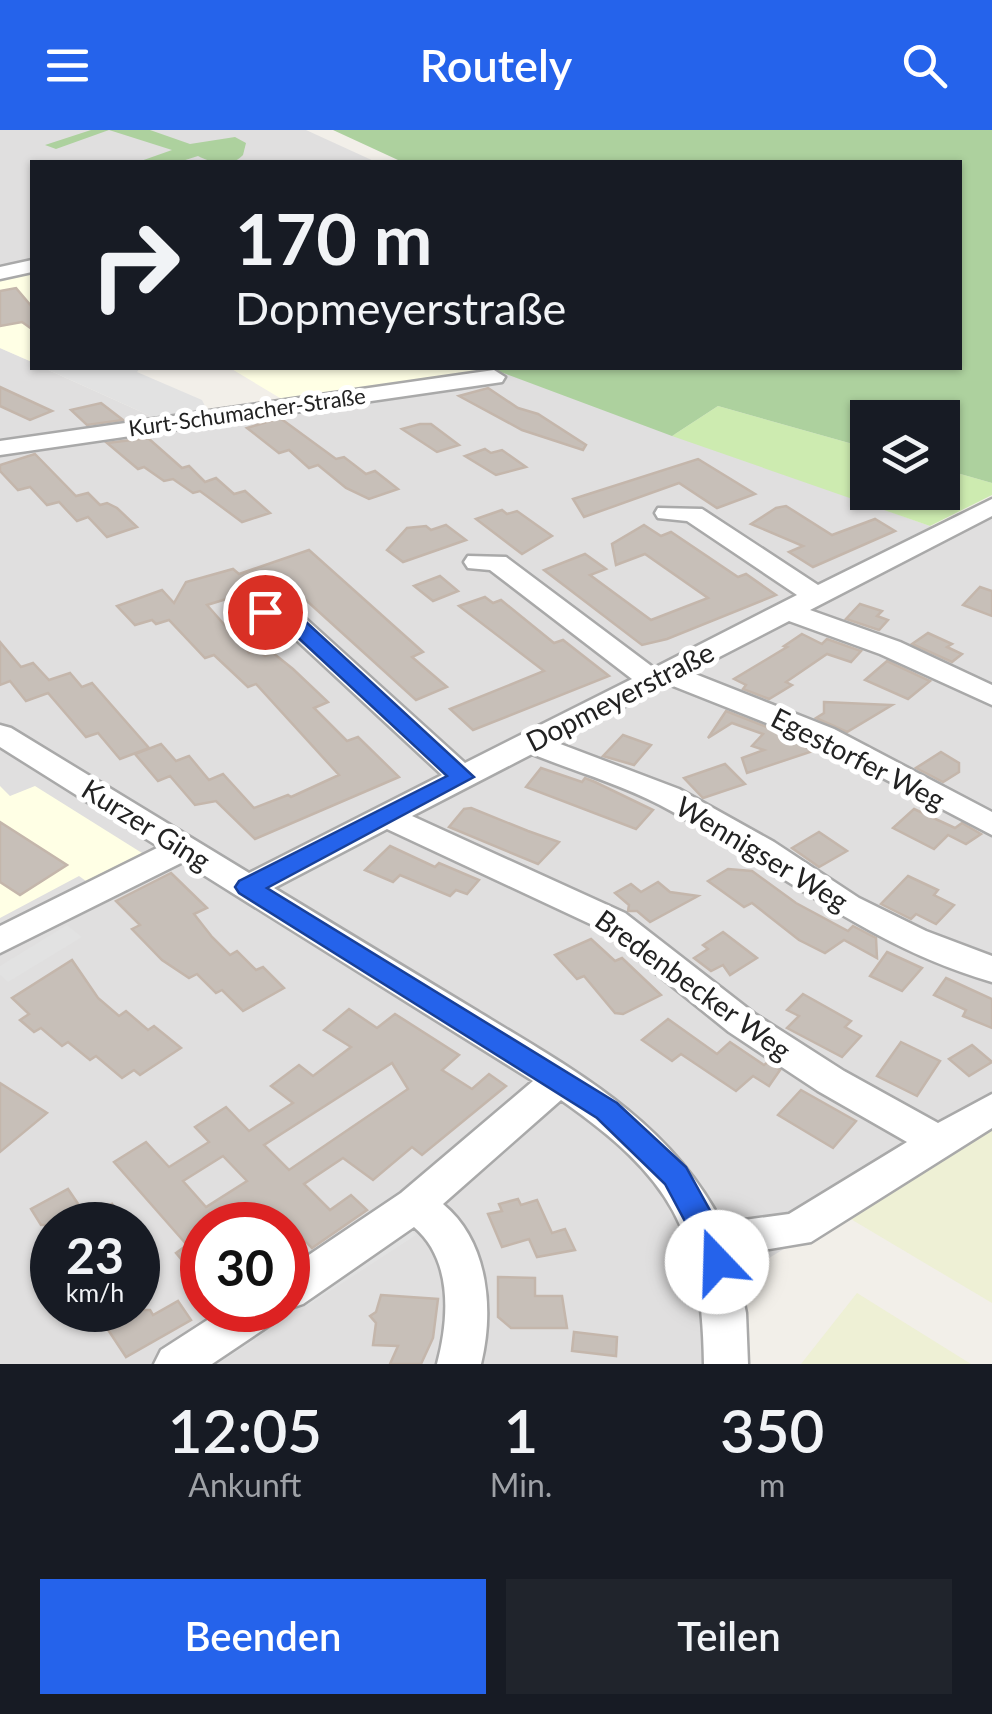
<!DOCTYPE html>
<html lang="de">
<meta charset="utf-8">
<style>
:root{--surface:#171b24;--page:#20242c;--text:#f1f3f6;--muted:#9ea1a6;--accent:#2563eb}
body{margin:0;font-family:Lato,sans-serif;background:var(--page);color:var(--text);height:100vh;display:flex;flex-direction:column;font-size:38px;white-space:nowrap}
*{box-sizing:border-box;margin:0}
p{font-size:32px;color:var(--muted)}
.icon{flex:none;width:55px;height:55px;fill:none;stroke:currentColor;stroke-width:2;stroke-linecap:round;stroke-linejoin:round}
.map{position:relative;height:1234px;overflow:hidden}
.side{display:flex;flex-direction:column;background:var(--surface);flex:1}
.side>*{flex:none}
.banner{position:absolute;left:30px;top:30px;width:932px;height:210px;border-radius:0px;box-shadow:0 2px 8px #0004;background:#171b24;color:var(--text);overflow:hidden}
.controls{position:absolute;left:850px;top:270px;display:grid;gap:20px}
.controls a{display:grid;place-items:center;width:110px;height:110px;border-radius:0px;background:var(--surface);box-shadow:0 2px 8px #0004;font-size:50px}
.speed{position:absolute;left:30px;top:1072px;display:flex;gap:20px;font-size:50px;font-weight:700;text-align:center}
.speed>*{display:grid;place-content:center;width:130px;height:130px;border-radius:50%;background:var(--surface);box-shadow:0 2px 8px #0004;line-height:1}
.speed small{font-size:25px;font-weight:400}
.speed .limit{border:15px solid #d22;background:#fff;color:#111}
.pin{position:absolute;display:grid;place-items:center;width:85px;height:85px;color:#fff;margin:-42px;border:5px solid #fff;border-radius:50%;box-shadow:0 2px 10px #0007}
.me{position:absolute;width:110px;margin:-55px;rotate:339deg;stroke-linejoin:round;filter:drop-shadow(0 0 8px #0008)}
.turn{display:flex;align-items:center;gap:35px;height:210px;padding:0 40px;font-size:45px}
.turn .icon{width:130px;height:130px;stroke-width:2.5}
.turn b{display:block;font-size:70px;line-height:85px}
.eta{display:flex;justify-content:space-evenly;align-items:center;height:170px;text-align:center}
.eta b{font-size:60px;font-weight:600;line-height:70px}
.primary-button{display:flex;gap:20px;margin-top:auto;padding:20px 40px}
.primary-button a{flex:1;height:115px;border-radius:0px;background:var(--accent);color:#fff;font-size:40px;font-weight:600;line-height:115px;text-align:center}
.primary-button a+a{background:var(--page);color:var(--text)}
header{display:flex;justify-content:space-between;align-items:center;height:130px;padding:0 40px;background:var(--accent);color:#fff;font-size:45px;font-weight:600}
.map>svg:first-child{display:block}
.residential{fill:#e0dfdf;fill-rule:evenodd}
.education{fill:#ffffe5}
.farmland{fill:#eef0d5}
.grass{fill:#cdebb0}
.forest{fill:#add19e}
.parking{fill:#e2e2e2}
.building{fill:#c7bfb8;stroke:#c4b6ab;stroke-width:2.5;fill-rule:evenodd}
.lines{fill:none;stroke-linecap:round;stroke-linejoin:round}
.minor-casing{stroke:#a9a9a9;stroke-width:5}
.minor{fill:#fff;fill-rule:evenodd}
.route{fill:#2563eb;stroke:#184099;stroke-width:2.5}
.labels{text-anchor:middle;stroke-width:10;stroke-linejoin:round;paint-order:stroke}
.far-street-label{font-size:22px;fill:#222;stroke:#fff}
.street-label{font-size:28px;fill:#222;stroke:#fff}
</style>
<header><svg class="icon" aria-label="menu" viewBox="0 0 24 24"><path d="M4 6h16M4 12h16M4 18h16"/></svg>Routely<svg class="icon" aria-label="search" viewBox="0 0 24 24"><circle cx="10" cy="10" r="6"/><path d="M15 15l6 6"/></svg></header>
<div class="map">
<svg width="992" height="1234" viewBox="0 0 992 1234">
<rect width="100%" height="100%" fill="#f2efe9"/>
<g class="residential">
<polygon points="0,0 306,0 376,32 32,32 32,141 0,147"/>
<path d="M0,218l32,14v6h12l113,51 343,-48 430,155 19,12 43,-22v607l-246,149 -6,92h-740zM52,1095h86v85h-86zM202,1095h86v85h-86z"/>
</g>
<g class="education">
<polygon points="32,141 32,232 0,218 0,147"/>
<polygon points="230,238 490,238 500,241 285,271"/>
<polygon points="0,656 10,666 35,656 150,728 90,754 79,746 0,788"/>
</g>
<g class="farmland">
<polygon points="992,993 992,1173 844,1085"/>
<polygon points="857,1163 971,1234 801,1234"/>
</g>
<polygon class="grass" points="718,276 867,318 868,362 942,362 943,339 992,353 992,365 930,396 672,306"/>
<g class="forest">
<path d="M91,0h59l40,14 45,-7 11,6 -3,12c-12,13 -31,8 -45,1l-19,6h-41l34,-12 -63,-20 -53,19 -11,-4z"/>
<polygon points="333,0 992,0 992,353 943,339 942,288 868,288 867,318 718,276 672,306 490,238 960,238 960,32 391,32 398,30"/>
</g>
<g class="parking">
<polygon points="44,238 140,238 137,242 202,270 208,282 157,289"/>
<polygon points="67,795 82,807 8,852 0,845 0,836"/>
<polygon points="409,1098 416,1105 218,1234 200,1234"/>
</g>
<g class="building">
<polygon points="16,158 32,177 32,199 22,192 0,196 0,161"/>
<polygon points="0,257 52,281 30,290 0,276"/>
<polygon points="488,258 518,278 538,284 586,315 583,320 522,300 459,266"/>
<polygon points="101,273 123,290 87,295 71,280"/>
<polygon points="280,288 336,329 344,327 366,344 375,341 398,359 369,369 346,358 318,335 309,338 289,320 279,323 247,298"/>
<polygon points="420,294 431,294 459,315 437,322 402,299"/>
<polygon points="148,308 182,338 189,336 205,352 216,348 234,364 245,361 270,383 242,392 200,361 193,363 173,349 164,351 144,337 138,339 107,313"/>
<polygon points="485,319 491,323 502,320 526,337 496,345 465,326"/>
<polygon points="35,324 76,366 88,363 100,375 107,373 117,378 137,397 107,407 88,387 77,391 59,372 47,375 30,357 18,360 0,341 0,335"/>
<polygon points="698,329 755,364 717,378 679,353 584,387 573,369"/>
<polygon points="786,376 832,405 875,389 895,401 813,437 789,422 803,416 751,394 776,378"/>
<polygon points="502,380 507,384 517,381 552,406 522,424 476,389"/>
<polygon points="446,395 466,410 403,432 387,420 407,398 426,396 431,400"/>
<polygon points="644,395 661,406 671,402 738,447 746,444 776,465 667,509 642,515 544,440 585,424 606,439 590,445 651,490 708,468 645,424 616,435 612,414"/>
<polygon points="309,420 423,522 412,527 447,557 416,570 285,451 207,475 249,523 258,520 265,526 273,523 293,539 328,572 314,578 347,611 358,607 399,647 255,709 216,671 195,675 170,646 158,651 135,624 161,614 176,631 189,626 209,650 223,644 254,678 288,665 291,667 339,645 256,554 248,557 214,525 205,528 169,490 156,494 152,490 135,495 117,476 162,460 174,473 186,452 233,439 239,444"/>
<polygon points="440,446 458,461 433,471 414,456"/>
<polygon points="980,457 992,461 992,486 963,475"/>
<polygon points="485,467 493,473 501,470 554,513 563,510 609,546 473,600 450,579 544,541 459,476"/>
<polygon points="860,474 882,481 877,486 888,490 879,500 846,489"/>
<polygon points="928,503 952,514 947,517 962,524 952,532 912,514"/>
<polygon points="802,504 822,514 827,509 861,521 851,532 827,524 786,552 792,555 769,569 743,559 746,555 734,549 787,517 784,516"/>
<polygon points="0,512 21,537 33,533 49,550 70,543 82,557 92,553 149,618 120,629 98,603 86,607 48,563 26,571 10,551 0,555"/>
<polygon points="887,531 930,551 908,569 865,550"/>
<polygon points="824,572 892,575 847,602 816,588 824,583"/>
<polygon points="726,581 810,614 819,619 747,643 742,628 764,620 752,616 763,604 732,593 708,608"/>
<polygon points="623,605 651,615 634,635 603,626"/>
<polygon points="941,622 959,633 959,642 943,652 916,638"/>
<polygon points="725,634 745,654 703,668 684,648"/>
<polygon points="541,638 582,652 585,648 595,652 653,680 636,699 526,657"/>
<polygon points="471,678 528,701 559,712 538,734 449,697 464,679"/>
<polygon points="914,679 955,698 962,693 981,704 966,714 948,705 934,719 893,698"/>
<polygon points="0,692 67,735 20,765 0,752"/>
<polygon points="819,702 847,721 819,737 792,718"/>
<polygon points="390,716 435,737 439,733 479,750 467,764 456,760 450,766 400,745 393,752 365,740"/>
<polygon points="728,739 752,741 796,773 848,801 853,796 876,808 877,828 844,810 825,823 799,810 752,773 744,777 708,751"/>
<polygon points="171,743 207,778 194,784 212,807 230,825 237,821 256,840 263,837 284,858 243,881 222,860 216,863 197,844 189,848 162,830 132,799 140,795 116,771"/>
<polygon points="908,746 938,760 934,765 954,775 936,794 916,784 911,789 881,774"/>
<polygon points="658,752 670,762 698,766 650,792 637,781 628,781 629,775 615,763 631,754 641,762"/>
<polygon points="723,802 757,828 730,845 723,835 711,841 694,828 708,819 703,815"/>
<polygon points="591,809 615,831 622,828 661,865 623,884 615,883 584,846 577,849 555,825"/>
<polygon points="887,822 922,838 902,861 870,846"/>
<polygon points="72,830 98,868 119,886 126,881 148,900 154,896 181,918 140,945 134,940 122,948 96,926 90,930 68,912 62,916 41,898 34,902 20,890 29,884 12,868"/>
<polygon points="946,848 992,869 992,898 963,886 966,880 934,865"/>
<polygon points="803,864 851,891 845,897 861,906 842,927 787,898 799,886 787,880"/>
<path d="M349,879l28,19 18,-14 64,41 -17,15 30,19 17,-15 17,12 -84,69 -10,-8 -39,33 -30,-22 -39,26 26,26 21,-15 16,15 -55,38 -22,-23h-88v59l-26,-31 11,-8 -73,-83 32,-20 23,25 40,-25 -14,-15 31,-20 23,24 44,-28 -22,-17 28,-21 14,11 38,-29 -27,-17zM392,933l16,26 -119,81 -25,-25zM223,1026l24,25 -41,26 -23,-26z"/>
<polygon points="668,889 717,924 730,912 764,935 768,932 780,940 769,956 753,946 736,961 681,924 672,931 642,910"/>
<polygon points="901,912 940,931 917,966 877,946"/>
<polygon points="972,915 992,932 969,946 949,929"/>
<polygon points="0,953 47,983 0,1022"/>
<polygon points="801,960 856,991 833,1018 778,985"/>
<polygon points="68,1059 87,1087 112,1074 126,1095 41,1095 31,1079"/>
<polygon points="518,1069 521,1075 537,1070 552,1103 565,1099 575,1120 537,1127 529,1109 502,1117 488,1084 502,1081 499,1074"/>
<polygon points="498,1147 535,1148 535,1166 562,1166 567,1198 511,1198 498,1187"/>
<polygon points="381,1165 438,1169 433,1208 421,1234 390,1234 398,1216 373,1215 376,1193 370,1186 376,1182"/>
<polygon points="178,1171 191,1190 126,1227 95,1180 150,1180 153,1185"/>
<polygon points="574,1202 617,1207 616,1226 572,1221"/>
</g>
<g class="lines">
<g class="minor-casing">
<g id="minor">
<polygon points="32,130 32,142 0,149 0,137"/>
<polygon points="494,240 505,247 502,252 0,325 0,311"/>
<path d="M992,369v17l-182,94 90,32 92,43v20l-112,-51 -91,-33 -99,51 144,57 158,83v23l-180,-94 -144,-57 -113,58 124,47 95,53 85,56 67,33 66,25v26c-128,-37 -217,-116 -332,-177 -40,-21 -86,-34 -128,-51l-120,62 213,97 130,101 89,57 94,52 54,-29v34l-181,114 -77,13 12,58 2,51h-44c-2,-134 -33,-187 -143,-264l-118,104c46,38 51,107 38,160h-44c12,-45 16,-104 -23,-137l-111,77 -15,5v-40l113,-76 132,-112 -350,-219 -183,91v-27l159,-79 -159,-100v-22l11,3 238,145 193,-98 -166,-154 -21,-3 -4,-6 4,-6 39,2 171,155 167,-84 -142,-109 -22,-2 -4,-6 4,-6 38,1 148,111 143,-73 -110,-74 -29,-3 -3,-5 3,-5 44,1 116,76zM387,699l214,100 128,103 89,59 89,51 -118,72 -67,9c-53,-103 -150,-154 -245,-212 -68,-41 -136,-82 -203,-123z"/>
<polygon points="223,1180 279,1180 273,1193 212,1234 154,1234 161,1220"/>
</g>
</g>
<use href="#minor" class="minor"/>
</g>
<polygon class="route" points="265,476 292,479 474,647 267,758 617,973 686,1037 727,1111 732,1132 728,1141 717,1145 706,1141 696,1112 665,1054 597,988 239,763 235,757 239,751 447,646 278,489 258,486 255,482"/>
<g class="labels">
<g class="far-street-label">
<text transform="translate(247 282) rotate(-8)" y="8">Kurt-Schumacher-Straße</text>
</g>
<g class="street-label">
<text transform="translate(620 567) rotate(-27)" y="10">Dopmeyerstraße</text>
<text transform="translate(858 629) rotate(27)" y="10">Egestorfer Weg</text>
<text transform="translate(146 695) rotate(32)" y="10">Kurzer Ging</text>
<text transform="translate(762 724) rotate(31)" y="10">Wennigser Weg</text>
<text transform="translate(693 855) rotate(36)" y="10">Bredenbecker Weg</text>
</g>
</g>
</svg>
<div class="controls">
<a><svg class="icon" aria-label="layers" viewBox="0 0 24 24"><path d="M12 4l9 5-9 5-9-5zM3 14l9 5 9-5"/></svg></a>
</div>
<div class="speed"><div>23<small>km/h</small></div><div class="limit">30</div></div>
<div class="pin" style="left:265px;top:482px;background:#d93025"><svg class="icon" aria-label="arrive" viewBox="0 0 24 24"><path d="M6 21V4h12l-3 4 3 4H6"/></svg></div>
<svg class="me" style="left:717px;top:1132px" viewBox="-20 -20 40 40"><circle r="19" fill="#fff"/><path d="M0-13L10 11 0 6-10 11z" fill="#2563eb"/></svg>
<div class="banner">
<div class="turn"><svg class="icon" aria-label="right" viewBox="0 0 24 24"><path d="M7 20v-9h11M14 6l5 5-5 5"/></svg><div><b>170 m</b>Dopmeyerstraße</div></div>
</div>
</div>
<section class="side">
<div class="eta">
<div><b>12:05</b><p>Ankunft</p></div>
<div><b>1</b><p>Min.</p></div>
<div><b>350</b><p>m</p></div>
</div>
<div class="primary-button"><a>Beenden</a><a>Teilen</a></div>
</section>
